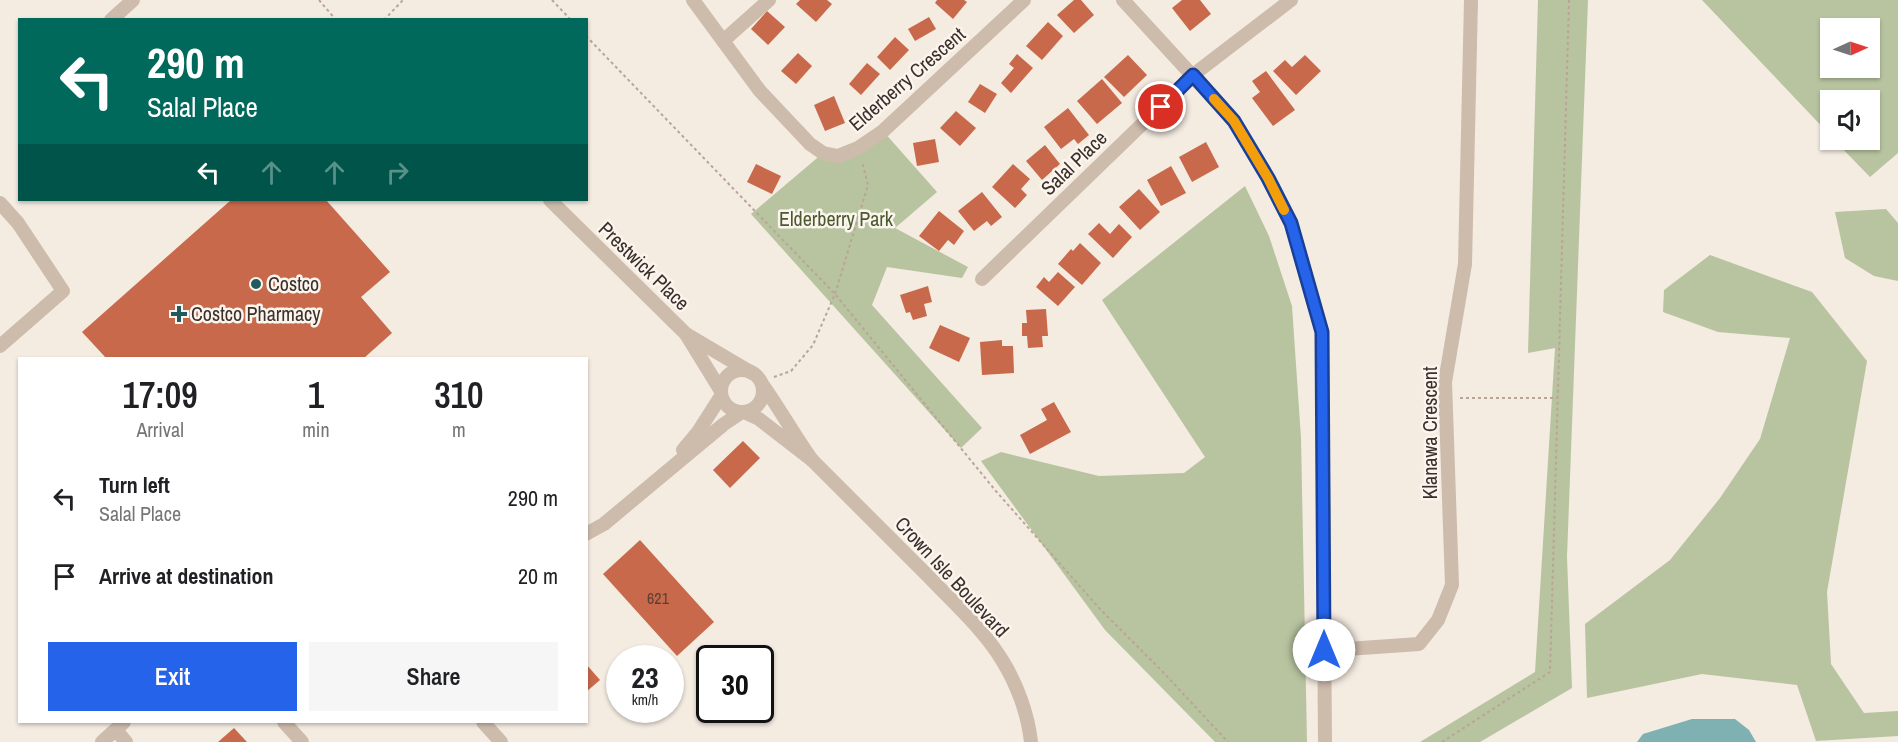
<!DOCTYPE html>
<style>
:root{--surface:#fff;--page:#f6f6f6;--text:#202124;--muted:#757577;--accent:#2563eb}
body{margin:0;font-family:"Archivo Narrow",sans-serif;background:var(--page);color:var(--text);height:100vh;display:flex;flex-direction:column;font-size:22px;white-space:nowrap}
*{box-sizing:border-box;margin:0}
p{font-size:20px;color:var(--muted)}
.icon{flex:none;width:33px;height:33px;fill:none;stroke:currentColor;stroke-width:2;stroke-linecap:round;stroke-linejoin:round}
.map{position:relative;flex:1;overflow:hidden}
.panel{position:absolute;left:18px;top:357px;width:570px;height:366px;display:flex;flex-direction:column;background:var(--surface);border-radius:0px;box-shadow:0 2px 4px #0004}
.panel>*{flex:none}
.top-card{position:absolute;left:18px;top:18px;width:570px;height:183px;border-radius:0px;box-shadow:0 2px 4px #0004;background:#00695c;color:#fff;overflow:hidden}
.needle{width:39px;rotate:87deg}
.buttons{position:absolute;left:1820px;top:18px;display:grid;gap:12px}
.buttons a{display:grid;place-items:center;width:60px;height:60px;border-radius:0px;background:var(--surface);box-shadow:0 2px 4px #0004;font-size:30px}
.speed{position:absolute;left:606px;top:645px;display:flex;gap:12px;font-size:30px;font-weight:700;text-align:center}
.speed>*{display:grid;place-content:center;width:78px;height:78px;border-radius:50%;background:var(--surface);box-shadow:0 2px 4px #0004;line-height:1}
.speed small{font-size:15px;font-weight:400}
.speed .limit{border:3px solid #111;border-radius:9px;background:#fff;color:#111}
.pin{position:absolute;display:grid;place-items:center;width:51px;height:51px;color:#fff;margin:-26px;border:3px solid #fff;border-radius:50%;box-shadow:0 2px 6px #0007}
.me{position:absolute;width:66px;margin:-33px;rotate:0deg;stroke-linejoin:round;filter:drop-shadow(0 0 4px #0008)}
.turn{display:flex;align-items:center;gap:21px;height:126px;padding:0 30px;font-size:27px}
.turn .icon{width:78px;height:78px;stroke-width:2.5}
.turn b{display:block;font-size:42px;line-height:51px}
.lanes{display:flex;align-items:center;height:57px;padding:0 30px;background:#0003;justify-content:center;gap:30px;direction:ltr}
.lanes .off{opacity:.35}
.eta{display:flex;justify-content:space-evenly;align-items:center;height:102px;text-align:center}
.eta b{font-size:36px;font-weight:600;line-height:42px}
.button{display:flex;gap:12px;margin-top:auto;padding:12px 30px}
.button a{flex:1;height:69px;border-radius:0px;background:var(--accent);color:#fff;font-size:24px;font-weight:600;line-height:69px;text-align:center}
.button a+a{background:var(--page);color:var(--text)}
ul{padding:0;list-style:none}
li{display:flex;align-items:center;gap:18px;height:78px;padding:0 30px}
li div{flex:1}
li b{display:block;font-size:22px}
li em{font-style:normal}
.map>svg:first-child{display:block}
.green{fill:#b8c4a0;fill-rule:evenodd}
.water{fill:#7fb0b2}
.building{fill:#c8694b}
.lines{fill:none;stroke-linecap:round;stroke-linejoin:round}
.path{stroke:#b9a596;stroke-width:2;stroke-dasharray:3 3;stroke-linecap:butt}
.minor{stroke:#cdbbac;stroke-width:14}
.route-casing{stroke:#184099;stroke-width:15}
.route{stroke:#2563eb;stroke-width:10}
.slow{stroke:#f59e0b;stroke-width:10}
.poi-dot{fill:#1f5a5e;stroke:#fbf5ee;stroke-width:2}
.labels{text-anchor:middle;stroke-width:5;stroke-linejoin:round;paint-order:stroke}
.number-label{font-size:16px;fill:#5e3e33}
.street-label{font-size:20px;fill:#3b302b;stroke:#fbf5ee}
.park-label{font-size:20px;fill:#4a5a2e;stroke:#fbf5ee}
.poi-label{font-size:20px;fill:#3b302b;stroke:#fbf5ee;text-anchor:start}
</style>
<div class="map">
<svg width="1898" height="742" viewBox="0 0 1898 742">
<rect width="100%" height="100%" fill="#f4ebe1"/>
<g class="green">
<polygon points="1538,0 1588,0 1567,557 1572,688 1480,742 1420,742 1535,672 1555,348 1528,353"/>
<path d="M1702,0h196v153l-28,24 -36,-37h35v-40h-39v35zM1830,28h39v40h-39z"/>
<polygon points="883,131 937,192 895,228 968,267 962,278 887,267 872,305 982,428 961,448 751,214 823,153 838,156"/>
<polygon points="1245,186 1269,236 1292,306 1301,438 1307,742 1215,742 1105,630 981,461 1001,452 1099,476 1184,473 1205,457 1102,300"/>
<polygon points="1886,209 1898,223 1898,281 1874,276 1845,258 1835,212"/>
<polygon points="1710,255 1812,292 1867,361 1827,592 1831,664 1864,713 1898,711 1898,736 1816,741 1797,685 1702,674 1587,698 1585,624 1670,560 1720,498 1760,439 1790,338 1718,332 1663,312 1664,290"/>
</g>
<polygon class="water" points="1692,719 1735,719 1749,730 1756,742 1637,742 1643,734"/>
<g class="building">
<polygon points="800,0 827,0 832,4 816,22 796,4"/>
<polygon points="937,0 964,0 967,2 953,19 935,3"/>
<polygon points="1074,0 1081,0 1094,15 1074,33 1057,15"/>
<polygon points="1182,0 1200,0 1211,14 1190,31 1172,8"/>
<polygon points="767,11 785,27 768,45 751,29"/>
<polygon points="929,17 936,29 915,41 908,29"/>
<polygon points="1048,22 1063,36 1042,60 1026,46"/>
<polygon points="895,37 909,50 890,70 877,57"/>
<polygon points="798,53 812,66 796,84 781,71"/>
<polygon points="1017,54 1033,68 1011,93 1001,83 1014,68 1009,64"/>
<polygon points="1128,55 1147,75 1124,97 1104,77"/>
<polygon points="1305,55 1321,71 1296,95 1273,71 1285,60 1292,67"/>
<polygon points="867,63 880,74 861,95 849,84"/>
<polygon points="1266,71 1295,110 1273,126 1252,98 1260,92 1252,81"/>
<polygon points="1102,79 1122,103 1097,124 1077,101"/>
<polygon points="980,84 997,94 985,113 968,102"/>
<polygon points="834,96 845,123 825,131 814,105"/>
<polygon points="1068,108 1089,135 1078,144 1074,139 1061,149 1044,127"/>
<polygon points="956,111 976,128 960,146 940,128"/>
<polygon points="935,139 939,162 917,166 913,143"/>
<polygon points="1206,142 1219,167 1192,182 1179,157"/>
<polygon points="1045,145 1060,164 1042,180 1026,161"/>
<polygon points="756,164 781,176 772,194 747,182"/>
<polygon points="1013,164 1030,179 1021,189 1027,195 1015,208 992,187"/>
<polygon points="1171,166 1186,193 1161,206 1147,180"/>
<polygon points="1139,189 1160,212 1140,230 1119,207"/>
<polygon points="982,192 1002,217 991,226 987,221 974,231 958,211"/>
<polygon points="231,200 326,200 390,272 361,297 392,333 364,358 106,358 82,332"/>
<polygon points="939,211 964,231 954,245 948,240 939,251 919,236"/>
<polygon points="1099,223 1110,234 1119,224 1132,237 1113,258 1088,234"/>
<polygon points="1080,243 1101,263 1082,285 1058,264 1071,249 1073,251"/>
<polygon points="1058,272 1075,287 1058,306 1036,287 1044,277 1049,282"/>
<polygon points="928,286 932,302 924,304 927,316 913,320 910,312 906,313 900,295"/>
<polygon points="1046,309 1048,336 1042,336 1043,347 1028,348 1027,336 1022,336 1022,323 1027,323 1026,310"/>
<polygon points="940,325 970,338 959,362 929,348"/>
<polygon points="1002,340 1002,346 1013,346 1014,373 982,375 980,342"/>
<polygon points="1054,402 1071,432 1030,454 1020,435 1047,420 1041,409"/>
<polygon points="743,441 760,458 730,488 713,470"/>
<polygon points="640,540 714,622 677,656 603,574"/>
<polygon points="586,664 600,680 586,692"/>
<polygon points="234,728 247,742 218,742"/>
</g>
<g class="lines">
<g class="path">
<polyline points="319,0 336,20"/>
<polyline points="552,0 571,20"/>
<polyline points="384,20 403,0"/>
<polyline points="586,36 835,294 995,490 1099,608 1162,671 1228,742"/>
<polyline points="774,377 791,371 813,345 835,294 868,185 862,161"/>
<polyline points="1460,398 1557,398"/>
<polyline points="1442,742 1550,672 1569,0"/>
</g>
<g class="minor">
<polyline points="693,0 760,91 810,144 823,153 838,156 858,148 883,131 1024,0"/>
<polyline points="1123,0 1234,121 1268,178 1291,223 1322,332 1325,742"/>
<polyline points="111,20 133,0"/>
<polyline points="723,41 769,0"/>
<polyline points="550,200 686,334"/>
<polyline points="0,203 18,223 63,291 0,346"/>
<polyline points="982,279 1193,75 1291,0"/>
<circle cx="742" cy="391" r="21"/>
<polyline points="721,391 686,334 752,373"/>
<path d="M744,412l15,7 53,41c-18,-25 -32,-51 -50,-76"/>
<polyline points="683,450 698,432 721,396"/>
<path d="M812,460c39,39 78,78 117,117 25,26 54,52 73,83 15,24 26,54 29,82"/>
<polyline points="586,534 604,524 724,424 742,412"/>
<polyline points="1325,673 1347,649 1419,644 1438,620 1452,585 1445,382 1465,264 1471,0"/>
<polyline points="284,722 302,742"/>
<polyline points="483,722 501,742"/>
<polyline points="116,730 126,742"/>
<polyline points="102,742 124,722"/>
</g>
</g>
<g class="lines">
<g class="route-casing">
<polyline id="route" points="1161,107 1193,75 1234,121 1268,178 1291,223 1322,332 1324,650"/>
</g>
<use href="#route" class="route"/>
<polyline class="slow" points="1214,99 1234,121 1268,178 1284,210"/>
</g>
<g class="poi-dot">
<circle cx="256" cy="284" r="6"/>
<path d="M176 305h6v6h6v6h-6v6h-6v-6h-6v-6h6z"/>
</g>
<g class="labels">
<g class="number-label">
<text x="658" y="604">621</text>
</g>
<g class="street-label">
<text transform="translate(907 79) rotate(-41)" y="7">Elderberry Crescent</text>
<text transform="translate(1074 163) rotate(-44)" y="7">Salal Place</text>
<text transform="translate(644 266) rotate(44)" y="7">Prestwick Place</text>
<text transform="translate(1430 433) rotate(-90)" y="7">Klanawa Crescent</text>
<text transform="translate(952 577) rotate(47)" y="7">Crown Isle Boulevard</text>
</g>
<g class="park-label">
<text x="836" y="226">Elderberry Park</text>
</g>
<g class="poi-label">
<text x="268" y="291">Costco</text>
<text x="191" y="321">Costco Pharmacy</text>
</g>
</g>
</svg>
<div class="buttons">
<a><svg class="needle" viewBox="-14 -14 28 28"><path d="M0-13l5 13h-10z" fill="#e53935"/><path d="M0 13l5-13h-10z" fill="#757577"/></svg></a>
<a><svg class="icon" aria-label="sound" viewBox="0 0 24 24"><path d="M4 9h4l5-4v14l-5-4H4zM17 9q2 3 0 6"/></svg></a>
</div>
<div class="speed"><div>23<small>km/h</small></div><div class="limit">30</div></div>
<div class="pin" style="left:1161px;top:107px;background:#d93025"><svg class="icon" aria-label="arrive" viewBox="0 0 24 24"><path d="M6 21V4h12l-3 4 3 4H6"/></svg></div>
<svg class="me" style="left:1324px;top:650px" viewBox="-20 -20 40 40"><circle r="19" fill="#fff"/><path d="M0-13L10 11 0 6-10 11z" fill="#2563eb"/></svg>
<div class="top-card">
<div class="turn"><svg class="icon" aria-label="left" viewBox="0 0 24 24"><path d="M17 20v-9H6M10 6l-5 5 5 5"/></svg><div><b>290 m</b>Salal Place</div></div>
<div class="lanes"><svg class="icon" aria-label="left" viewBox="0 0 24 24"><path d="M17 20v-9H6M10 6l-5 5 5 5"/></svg><svg class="icon off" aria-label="ahead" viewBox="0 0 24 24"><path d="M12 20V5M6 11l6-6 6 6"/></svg><svg class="icon off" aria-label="ahead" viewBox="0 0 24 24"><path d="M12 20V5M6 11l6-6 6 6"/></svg><svg class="icon off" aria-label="right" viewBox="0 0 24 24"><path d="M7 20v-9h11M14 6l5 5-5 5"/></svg></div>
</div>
<section class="panel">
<div class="eta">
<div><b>17:09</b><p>Arrival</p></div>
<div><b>1</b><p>min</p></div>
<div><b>310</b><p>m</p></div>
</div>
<ul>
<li><svg class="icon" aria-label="left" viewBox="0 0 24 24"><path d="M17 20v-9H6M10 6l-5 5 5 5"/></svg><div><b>Turn left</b><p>Salal Place</p></div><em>290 m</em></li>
<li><svg class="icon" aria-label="arrive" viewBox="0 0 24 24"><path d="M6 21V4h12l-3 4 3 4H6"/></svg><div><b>Arrive at destination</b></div><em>20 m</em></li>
</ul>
<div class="button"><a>Exit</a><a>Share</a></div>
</section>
</div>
